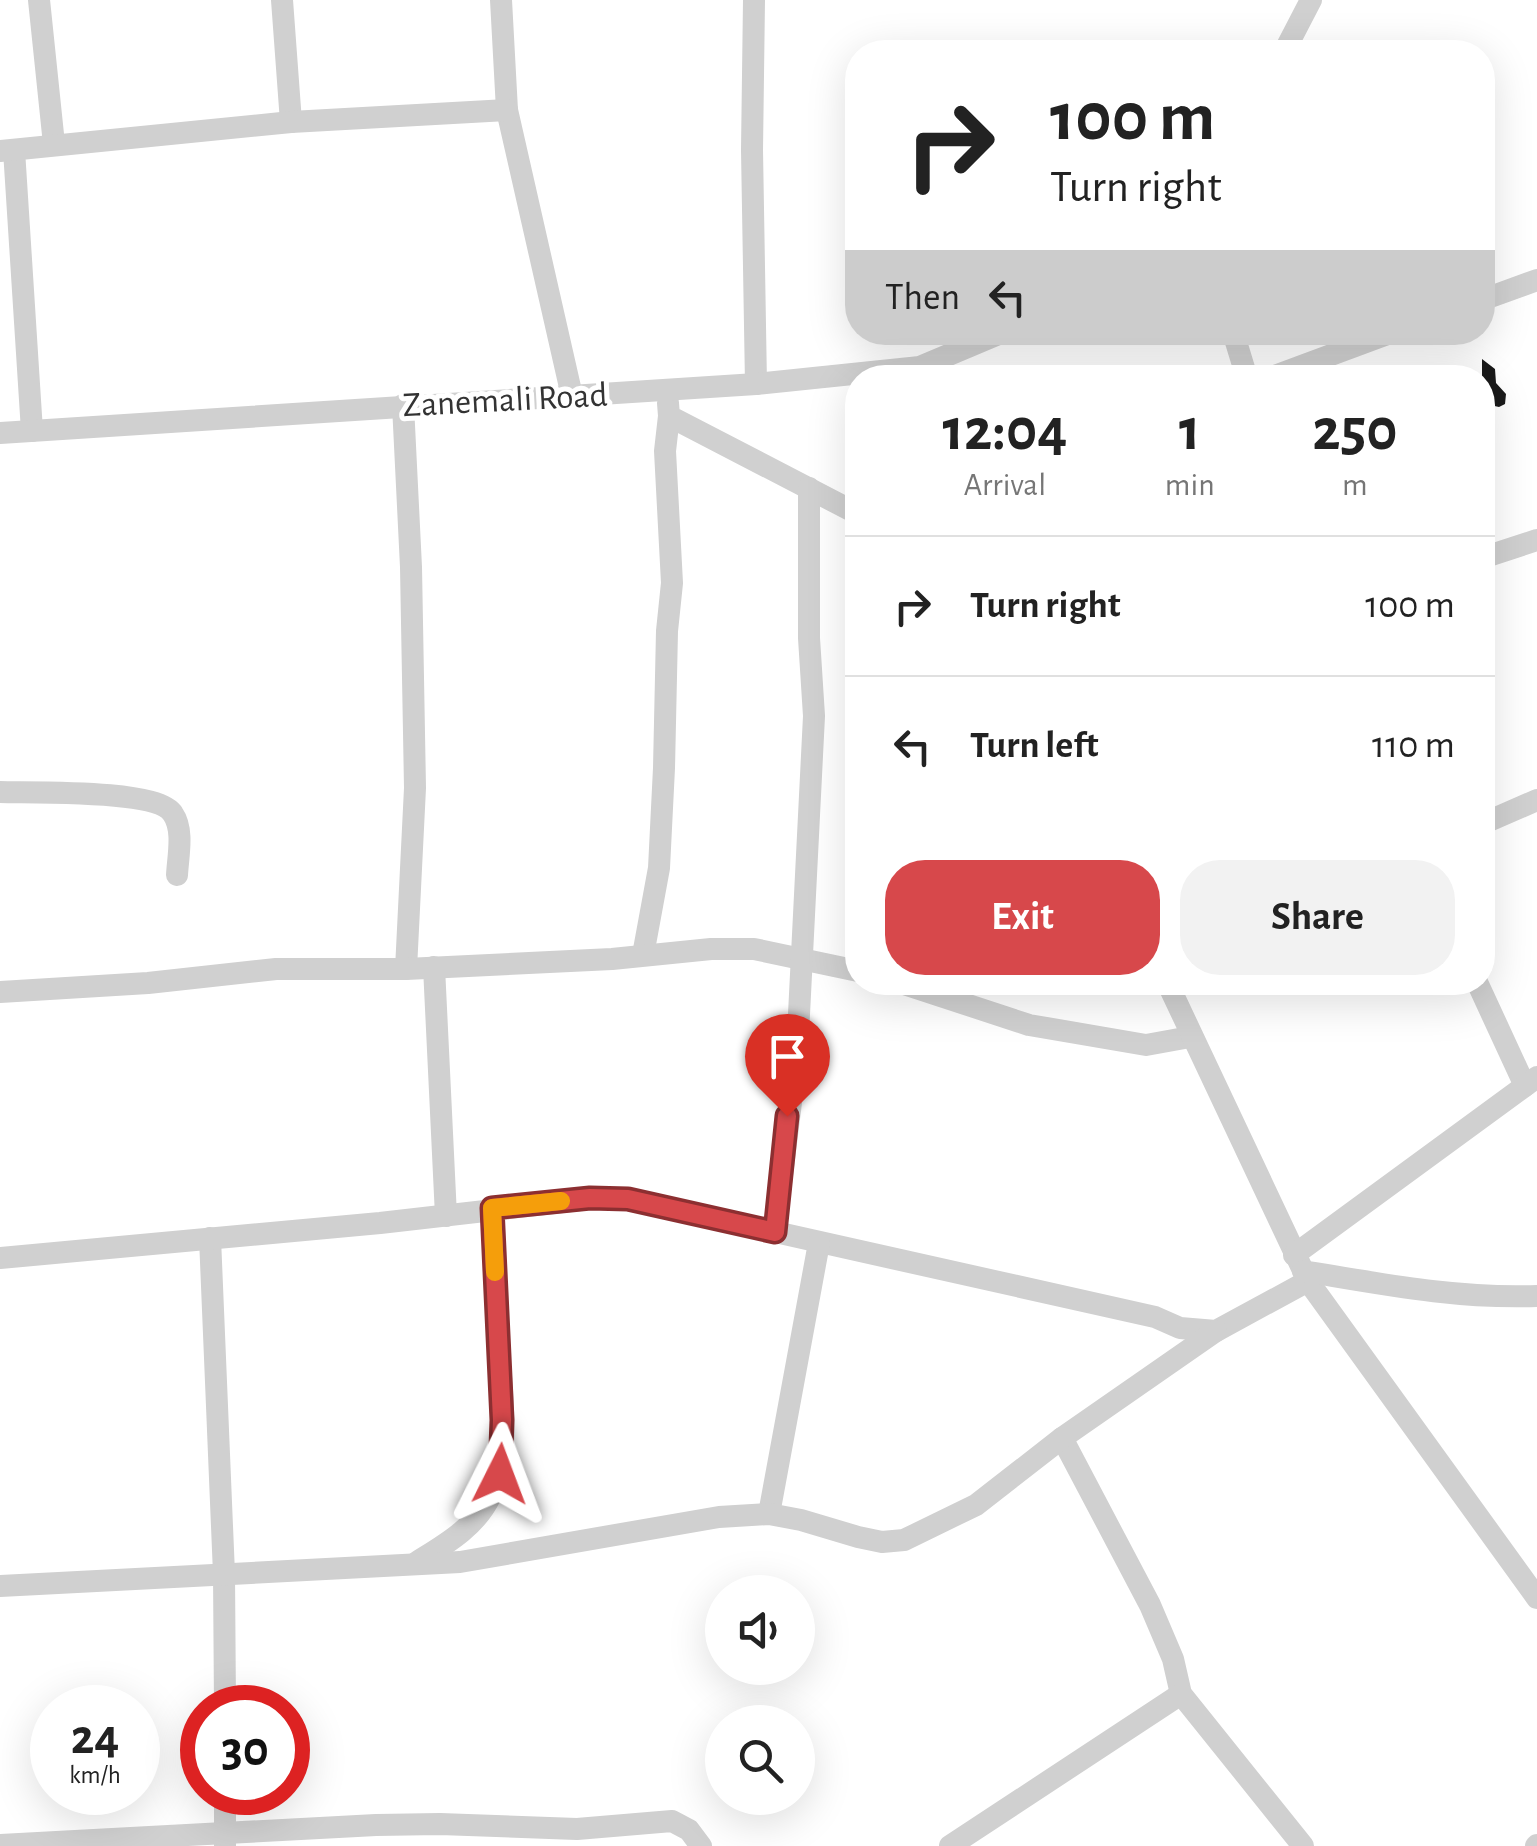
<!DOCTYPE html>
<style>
:root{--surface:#fff;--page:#f2f2f2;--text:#222;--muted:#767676;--line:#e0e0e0;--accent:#d7484b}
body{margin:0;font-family:"Alegreya Sans",sans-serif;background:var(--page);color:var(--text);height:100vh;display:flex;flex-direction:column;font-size:38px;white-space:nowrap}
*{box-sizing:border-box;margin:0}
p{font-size:32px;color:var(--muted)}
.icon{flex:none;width:55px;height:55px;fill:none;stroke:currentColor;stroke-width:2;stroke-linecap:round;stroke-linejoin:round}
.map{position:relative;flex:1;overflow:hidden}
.sheet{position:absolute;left:845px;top:365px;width:650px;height:630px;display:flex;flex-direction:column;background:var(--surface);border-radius:40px;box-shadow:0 10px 40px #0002}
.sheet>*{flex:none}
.hud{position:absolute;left:845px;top:40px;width:650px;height:305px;border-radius:40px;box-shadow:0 10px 40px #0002;background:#fff;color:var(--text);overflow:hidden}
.tools{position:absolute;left:705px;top:1575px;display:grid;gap:20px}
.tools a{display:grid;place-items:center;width:110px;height:110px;border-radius:50%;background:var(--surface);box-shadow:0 10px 40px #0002;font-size:50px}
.speed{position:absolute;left:30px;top:1685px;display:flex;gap:20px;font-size:50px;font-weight:700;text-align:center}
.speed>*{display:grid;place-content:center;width:130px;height:130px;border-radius:50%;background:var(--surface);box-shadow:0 10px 40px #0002;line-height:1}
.speed small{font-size:25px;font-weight:400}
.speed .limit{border:15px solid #d22;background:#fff;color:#111}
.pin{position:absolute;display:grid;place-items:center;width:85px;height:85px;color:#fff;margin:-102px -42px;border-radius:50% 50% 50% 0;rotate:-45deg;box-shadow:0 0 10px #0007}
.pin .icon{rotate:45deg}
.me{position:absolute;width:110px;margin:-55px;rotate:3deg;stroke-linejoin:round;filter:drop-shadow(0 0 8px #0008)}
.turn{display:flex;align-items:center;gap:35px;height:210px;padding:0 40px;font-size:45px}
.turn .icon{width:130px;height:130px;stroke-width:2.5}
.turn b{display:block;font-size:70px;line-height:85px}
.then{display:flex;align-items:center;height:95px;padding:0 40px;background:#0003;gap:20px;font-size:38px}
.eta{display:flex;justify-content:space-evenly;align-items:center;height:170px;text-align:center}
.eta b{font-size:60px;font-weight:700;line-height:70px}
.primary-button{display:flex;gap:20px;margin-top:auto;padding:20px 40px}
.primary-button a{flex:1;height:115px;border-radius:40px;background:var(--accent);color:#fff;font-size:40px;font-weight:700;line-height:115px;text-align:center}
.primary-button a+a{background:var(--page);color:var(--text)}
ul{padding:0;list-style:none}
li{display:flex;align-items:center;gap:30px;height:140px;padding:0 40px;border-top:2px solid var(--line)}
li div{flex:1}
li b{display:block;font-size:38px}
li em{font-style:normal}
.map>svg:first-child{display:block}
.building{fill:#1a1a1a}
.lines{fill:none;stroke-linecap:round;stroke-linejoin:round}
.minor{stroke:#d0d0d0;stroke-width:22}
.route-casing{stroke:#8c2f31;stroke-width:25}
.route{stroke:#d7484b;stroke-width:18}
.slow{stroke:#f59e0b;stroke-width:18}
.labels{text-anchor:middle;stroke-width:10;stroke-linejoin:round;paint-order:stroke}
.street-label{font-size:35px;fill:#333;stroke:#fff}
</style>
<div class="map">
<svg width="1537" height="1846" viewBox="0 0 1537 1846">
<rect width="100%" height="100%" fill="#fff"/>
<polygon class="building" points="1482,359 1495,369 1496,383 1506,394 1505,404 1499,407 1490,405 1487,399 1489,388 1482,384"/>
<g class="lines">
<g class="minor">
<polyline points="39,0 54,144"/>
<polyline points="282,0 291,122"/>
<polyline points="501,0 507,110 572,396"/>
<polyline points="754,0 752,150 756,384"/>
<polyline points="1284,52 1311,0"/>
<polyline points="14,150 32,431"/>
<polyline points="0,151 291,122 507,110"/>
<polyline points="1482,300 1537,280"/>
<polyline points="1233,332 1247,378"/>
<polyline points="1269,378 1393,332"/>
<polyline points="668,403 669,416 858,514"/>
<polyline points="403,405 411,567 415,788 406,969"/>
<polyline points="0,433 756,384 920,367 1003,332"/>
<polyline points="1482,558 1537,540"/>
<path d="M0,792c32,1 158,-3 173,22 11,16 5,42 4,61"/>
<polyline points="1482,824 1537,800"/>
<polyline points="643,955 659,868 664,768 667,631 672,583 665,451 669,416"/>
<polyline points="434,967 446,1216"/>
<polyline points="898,982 1029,1025 1146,1045 1190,1037"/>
<polyline points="1167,982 1308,1281 1537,1598"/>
<polyline points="1477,982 1525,1086"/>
<polyline points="0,992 148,983 276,969 406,969 612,959 711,949 754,949 858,971"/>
<polyline points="775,1232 797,1054 814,716 809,638 809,488"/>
<polyline points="210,1238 224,1574 225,1708"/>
<polyline points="1294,1255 1537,1077"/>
<polyline points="0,1258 380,1223 589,1199 628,1199 1155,1317 1180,1328 1216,1331 1308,1281"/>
<path d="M1303,1271c79,13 154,28 234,25"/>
<polyline points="1062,1438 1150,1605 1173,1659 1181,1694 1303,1846"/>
<polyline points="769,1514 819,1243"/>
<path d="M417,1562c27,-17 58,-34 73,-65 22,-43 11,-104 9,-151 -3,-46 -5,-92 -7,-138"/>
<polyline points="0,1586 460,1562 719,1517 769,1514 801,1520 858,1537 882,1542 904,1540 976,1505 1062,1438 1216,1331"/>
<polyline points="225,1792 225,1846"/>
<polyline points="0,1845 376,1825 440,1824 577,1829 672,1821 689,1830 701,1846"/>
<polyline points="950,1846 1181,1694"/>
<polyline points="1536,1846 1537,1845"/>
</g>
</g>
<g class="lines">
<g class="route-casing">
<polyline id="route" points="500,1474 502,1420 492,1208 590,1198 628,1199 775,1232 787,1116"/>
</g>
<use href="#route" class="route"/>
<polyline class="slow" points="495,1272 492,1208 561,1201"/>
</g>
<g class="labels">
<g class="street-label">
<text transform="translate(505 399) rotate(-3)" y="12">Zanemali Road</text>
</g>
</g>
</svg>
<div class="tools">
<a><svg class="icon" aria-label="sound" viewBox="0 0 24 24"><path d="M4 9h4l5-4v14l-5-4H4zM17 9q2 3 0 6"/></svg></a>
<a><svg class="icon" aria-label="search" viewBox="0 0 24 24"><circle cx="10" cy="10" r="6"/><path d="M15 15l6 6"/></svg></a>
</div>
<div class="speed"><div>24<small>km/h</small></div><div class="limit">30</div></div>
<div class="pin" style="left:787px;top:1116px;background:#d93025"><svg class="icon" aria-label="arrive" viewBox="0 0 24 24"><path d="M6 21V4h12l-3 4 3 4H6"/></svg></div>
<svg class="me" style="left:500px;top:1474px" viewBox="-20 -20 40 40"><path d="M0-17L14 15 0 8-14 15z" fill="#d7484b" stroke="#fff" stroke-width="4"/></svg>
<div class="hud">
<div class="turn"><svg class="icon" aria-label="right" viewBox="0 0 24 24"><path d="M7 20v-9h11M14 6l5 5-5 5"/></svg><div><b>100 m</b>Turn right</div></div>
<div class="then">Then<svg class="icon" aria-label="left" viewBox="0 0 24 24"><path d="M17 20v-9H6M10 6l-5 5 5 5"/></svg></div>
</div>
<section class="sheet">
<div class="eta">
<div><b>12:04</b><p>Arrival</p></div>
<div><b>1</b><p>min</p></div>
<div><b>250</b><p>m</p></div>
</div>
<ul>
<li><svg class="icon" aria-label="right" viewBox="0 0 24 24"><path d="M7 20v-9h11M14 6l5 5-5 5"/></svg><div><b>Turn right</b></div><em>100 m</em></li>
<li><svg class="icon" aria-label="left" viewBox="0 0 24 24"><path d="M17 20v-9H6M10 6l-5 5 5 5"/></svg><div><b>Turn left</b></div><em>110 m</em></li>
</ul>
<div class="primary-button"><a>Exit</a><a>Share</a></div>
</section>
</div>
